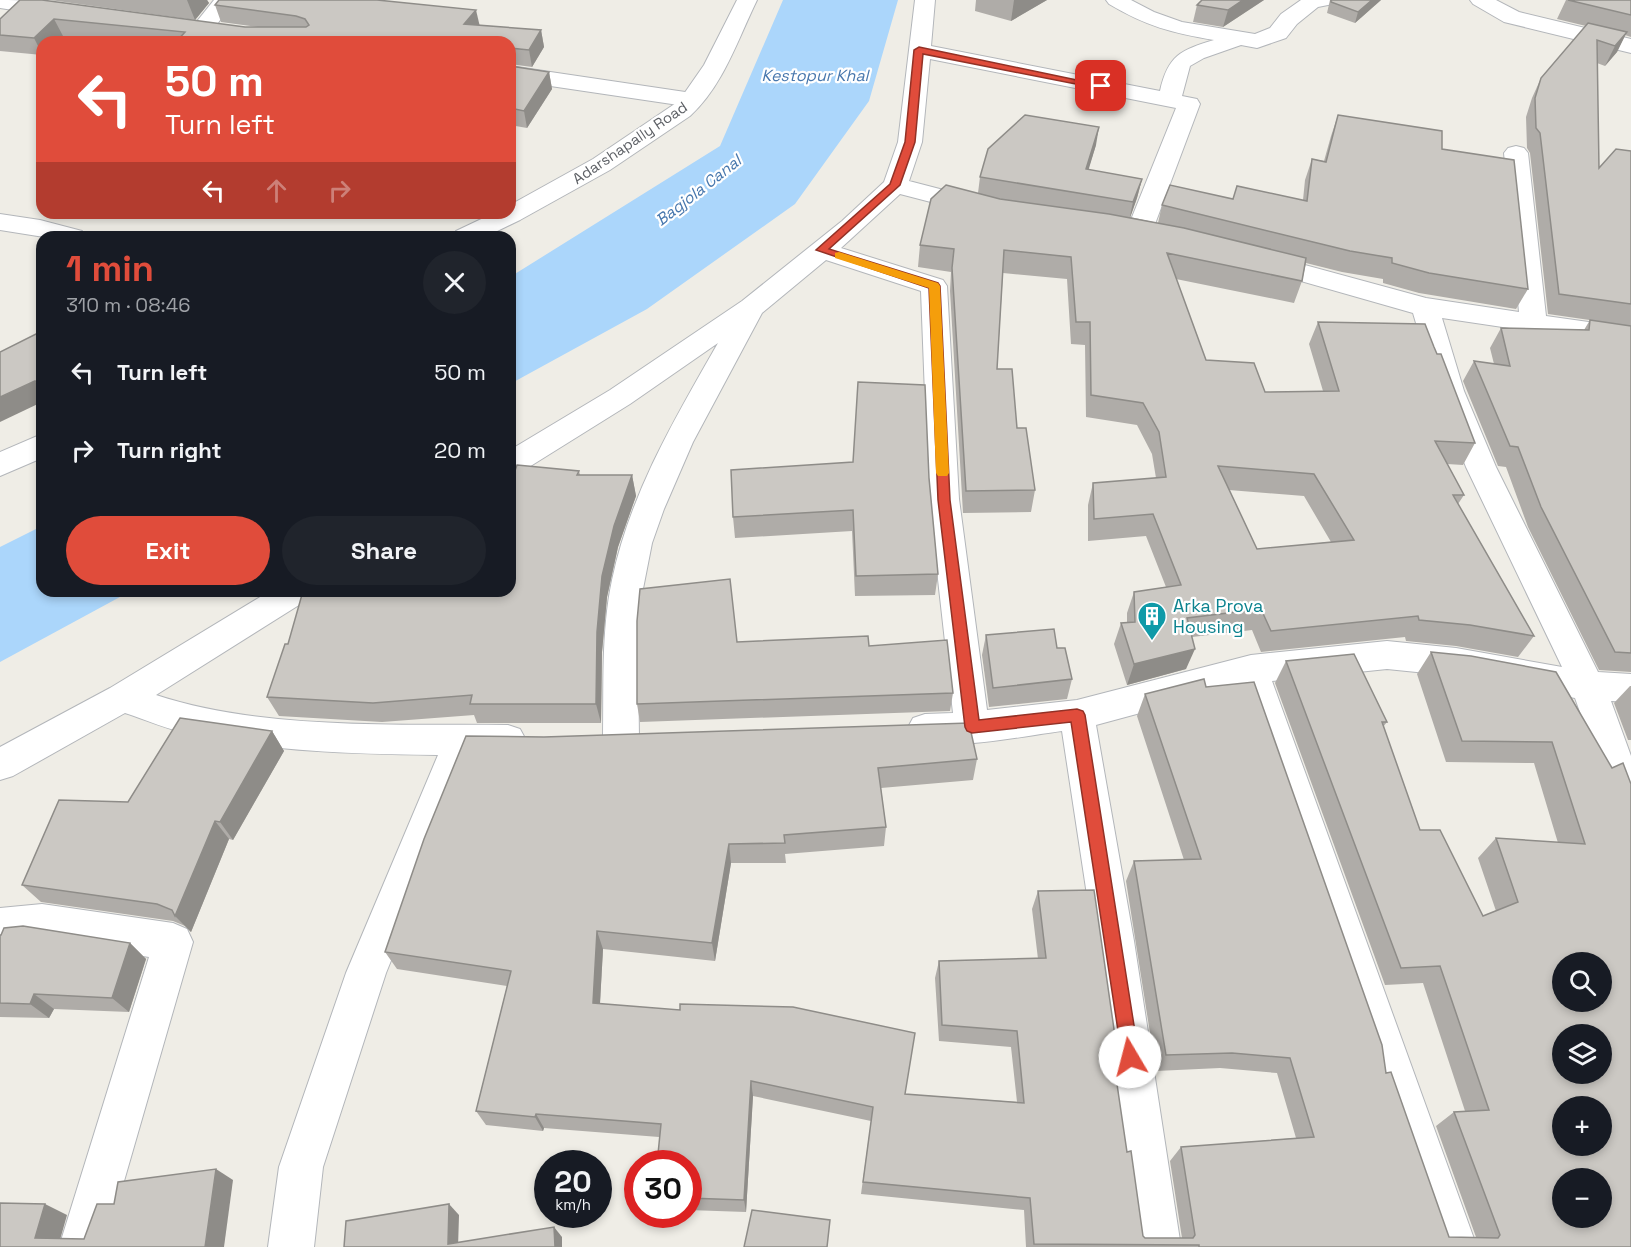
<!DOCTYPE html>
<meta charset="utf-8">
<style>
:root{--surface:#171b24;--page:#20242c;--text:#f1f3f6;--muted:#9ea1a6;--accent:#e04c3b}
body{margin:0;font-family:"Space Grotesk",sans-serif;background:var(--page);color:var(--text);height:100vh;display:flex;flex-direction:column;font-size:22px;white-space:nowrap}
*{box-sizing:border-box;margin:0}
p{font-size:20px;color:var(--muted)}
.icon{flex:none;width:33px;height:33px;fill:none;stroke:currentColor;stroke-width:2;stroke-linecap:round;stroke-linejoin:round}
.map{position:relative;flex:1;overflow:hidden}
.panel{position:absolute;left:36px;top:231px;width:480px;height:366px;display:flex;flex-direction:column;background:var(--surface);border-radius:18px;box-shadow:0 3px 9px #0003}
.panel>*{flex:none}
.top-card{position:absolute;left:36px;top:36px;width:480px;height:183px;border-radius:18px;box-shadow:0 3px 9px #0003;background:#e04c3b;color:#fff;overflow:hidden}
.buttons{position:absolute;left:1552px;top:952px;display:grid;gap:12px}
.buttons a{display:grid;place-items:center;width:60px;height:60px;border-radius:50%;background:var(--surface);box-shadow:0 3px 9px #0003;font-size:30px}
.speed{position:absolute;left:534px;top:1150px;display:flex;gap:12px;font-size:30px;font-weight:700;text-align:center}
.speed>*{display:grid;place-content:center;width:78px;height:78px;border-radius:50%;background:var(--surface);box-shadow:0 3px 9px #0003;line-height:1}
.speed small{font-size:15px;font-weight:400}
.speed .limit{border:9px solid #d22;background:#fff;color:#111}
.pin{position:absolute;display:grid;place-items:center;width:51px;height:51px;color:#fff;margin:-26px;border-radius:12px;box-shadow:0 3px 9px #0006}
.me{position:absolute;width:66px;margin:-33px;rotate:352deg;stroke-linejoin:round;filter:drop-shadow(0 0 4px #0008)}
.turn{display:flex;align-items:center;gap:21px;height:126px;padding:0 30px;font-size:27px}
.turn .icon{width:78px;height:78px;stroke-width:2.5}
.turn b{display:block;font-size:42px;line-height:51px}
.lanes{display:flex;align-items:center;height:57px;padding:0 30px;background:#0003;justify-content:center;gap:30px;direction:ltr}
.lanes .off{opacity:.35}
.round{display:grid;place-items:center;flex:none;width:63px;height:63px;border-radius:32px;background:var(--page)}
.summary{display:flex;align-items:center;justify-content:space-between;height:102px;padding:0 30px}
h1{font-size:36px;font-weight:800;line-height:45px;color:var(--accent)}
.action{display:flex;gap:12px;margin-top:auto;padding:12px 30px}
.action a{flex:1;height:69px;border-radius:36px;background:var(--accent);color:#fff;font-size:24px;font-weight:800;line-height:69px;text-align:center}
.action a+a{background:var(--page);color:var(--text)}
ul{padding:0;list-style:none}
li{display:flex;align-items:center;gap:18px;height:78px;padding:0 30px}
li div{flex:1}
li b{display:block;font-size:22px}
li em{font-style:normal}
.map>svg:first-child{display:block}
.water{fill:#abd6fb}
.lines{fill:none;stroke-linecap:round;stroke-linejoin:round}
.minor-casing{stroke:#b3b6ba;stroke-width:2}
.tertiary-casing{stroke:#b3b6ba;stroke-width:2}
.minor{fill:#fff;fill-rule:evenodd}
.tertiary{fill:#fff;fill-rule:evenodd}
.wall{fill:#afaca8;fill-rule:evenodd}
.shaded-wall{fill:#8e8c88}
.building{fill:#cbc8c3;stroke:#8e8c88;stroke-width:1.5;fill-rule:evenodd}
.route{fill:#e04c3b;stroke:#923126;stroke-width:1.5}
.slow{fill:#f59e0b}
.labels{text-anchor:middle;stroke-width:4.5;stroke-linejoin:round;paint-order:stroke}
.far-street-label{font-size:15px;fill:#5e6166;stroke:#fff}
.far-water-label{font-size:16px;font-style:italic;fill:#4777ad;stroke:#fff}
.culture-label{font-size:18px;fill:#0d838f;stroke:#fff;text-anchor:start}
</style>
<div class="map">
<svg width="1631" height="1247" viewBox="0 0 1631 1247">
<rect width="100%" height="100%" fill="#efede6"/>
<g class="water">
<polygon points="783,0 898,0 869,101 795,204 647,309 510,384 510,277 720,146"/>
<polygon points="42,526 42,591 131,591 0,662 0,547"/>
</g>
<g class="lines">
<g class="minor-casing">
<g id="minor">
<path d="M0,0c22,0 44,1 65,7l4,4 -4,4 -7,2 -58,-9z"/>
<polygon points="214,0 235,0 209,35 201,36 193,35 190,30"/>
<path d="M915,0h20l-4,46 229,45c8,-36 21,-41 54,-51 -42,-7 -68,-14 -105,-36l-3,-4h25l23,12 28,10 73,12 15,-6 11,-14 20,-14h35l-3,4 -15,3 -21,17 -11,14 -29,10 -16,-3 -37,13 -14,8 -8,30 15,3 3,5 -48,128 -4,6 -9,2 -9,-2 -4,-6 50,-124 -246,-49 -8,83 -13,39 77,20 3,5 -3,5 -9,3 -77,-20 -59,54 102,32 4,6 12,213 28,211 90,-10 174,-45 136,-14 69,7 106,19 -96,-200 -30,-76 -23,-78 -161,-46 -4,-6 4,-6 9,-2 165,45 93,14 -15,-159 4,-5 8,-2 8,2 4,5 18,163 85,12v18l-189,-28 22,73 32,76 102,205 33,2v28l-20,-1 20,55v65l-13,-5 -5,-11 -38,-107 -119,-22 -69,-7 -115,12 205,566h-46l-191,-561 -144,39 38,216 47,306h-46l-41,-306 -32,-210c-39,5 -114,21 -149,9l-6,-11 6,-11 12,-4 28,-1 -24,-214 -8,-208 -95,-31 -64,53 -69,129 -29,67 -12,34 -11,56 -3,60 1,80 -6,11 -12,4 -12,-4 -6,-11c1,-53 -2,-107 9,-159 18,-86 63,-162 106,-237l-88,61 -109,68 -11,3v-25l100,-60 132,-89 100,-80 42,-39 14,-40z"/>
<polygon points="1470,0 1496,0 1519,12 1631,39 1631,53 1504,22 1473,4"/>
<polygon points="510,66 692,93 700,95 703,100 700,105 692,107 510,80"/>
<polygon points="0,214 40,220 82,231 86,237 44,237 0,230"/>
<path d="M270,591h42l-5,9 -151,95c106,35 240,29 352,30l12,4 6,11 -6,11 -12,4h-34l-88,218 -63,194 -9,80h-46l11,-80 67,-194 92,-218c-82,-1 -166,-3 -247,-21 -23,-4 -44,-14 -66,-21l-112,63 -13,4v-33l110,-59z"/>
<polygon points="42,904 173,923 187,929 193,942 105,1247 59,1247 149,957 42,940 0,944 0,908"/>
</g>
</g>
<g class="tertiary-casing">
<g id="tertiary">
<path d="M737,0h20c-19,39 -34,86 -67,116l-80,54 -90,50 -35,17h-33l4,-6 38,-18h16v-8l83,-46 86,-58 25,-36z"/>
<polygon points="42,434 42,458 0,476 0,452"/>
</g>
</g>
<use href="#minor" class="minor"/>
<use href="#tertiary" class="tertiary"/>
</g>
<g class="wall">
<polygon points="20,0 245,27 258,27 221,22 215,5 541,30 544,47 532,67 510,64 510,42 121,42 63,36 56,42 42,42 42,55 0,51 0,19"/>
<polygon points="50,0 207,0 209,3 195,20"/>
<polygon points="976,0 1047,0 1011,21 975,11"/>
<polygon points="1264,0 1223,27 1193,22 1197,5"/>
<polygon points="1330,0 1381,0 1355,23 1327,13"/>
<polygon points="1566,0 1631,0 1631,37 1625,35 1617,52 1605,66 1597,63 1599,168 1631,151 1631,326 1548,314 1530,153 1527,148 1526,117 1532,98 1541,78 1586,26 1557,19"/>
<polygon points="510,66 549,72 552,89 527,128 510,125"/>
<path d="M1338,115l104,34 86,140 -12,20 -97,-16 -36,-10v-4l-41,-7 -36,-9 -4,18 -8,22 -118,-24 30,81 59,32 58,-1 -14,-47 9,-22 116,25 41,96 -12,22 -16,-1 17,31 -6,9 76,132 -16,21 -62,-11 -50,-5 -1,-4 -144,15 -9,-22 -60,7 -6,32 -59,16 -13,-41 7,-21h6v-10l7,-21 32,-5 -20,-51 -58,5v-36l5,-22 63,-5 -4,-24 -15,-29 -51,-8 -1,-72 -14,-1 -4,-65 -64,-6 -6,96 38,121 -4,22 -68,1 -13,-222 1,-19 -33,-5 2,-22 58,-52 2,-16 116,-32 -8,25 54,9 -5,19 -7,19 28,6 4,-18 71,-6 70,1 2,-20 7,-21 12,2 7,-25zM1229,490l75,6 27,46 -74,7z"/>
<polygon points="1590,320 1631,326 1631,672 1599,670 1528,527 1506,467 1498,466 1463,381 1474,361 1494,364 1490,348 1501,328 1584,330"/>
<polygon points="579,471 580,475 632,475 636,496 618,547 607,597 602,652 601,723 477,723 474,715 382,722 279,716 267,697 288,644 510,591"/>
<polygon points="929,478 938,574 935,595 855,596 852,531 735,538 733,517"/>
<polygon points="986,635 1057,648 1072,679 1067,699 989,707 982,655"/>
<polygon points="737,642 869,646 953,693 950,711 640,722 637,704"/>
<polygon points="1431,652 1612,768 1631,1247 1026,1247 1024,1210 861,1194 871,1121 753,1096 746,1212 688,1210 688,1164 659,1137 544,1128 543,1131 486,1125 476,1111 507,986 397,969 385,952 466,736 977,759 973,780 881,788 886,827 884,846 785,854 786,863 731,863 715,961 603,949 600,1004 905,1094 1017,1102 1011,1047 939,1041 935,978 939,961 1038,959 1032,909 1038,891 1118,1057 1114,1064 1127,1152 1143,1236 1145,1238 1182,1238 1170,1161 1181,1147 1296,1138 1277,1073 1220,1068 1156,1071 1126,881 1134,861 1184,860 1137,716 1145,694 1206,687 1386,1073 1449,1237 1476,1237 1436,1126 1454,1112 1465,1111 1423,983 1385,985 1275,683 1286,661 1387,722 1383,727 1420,830 1483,916 1496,911 1478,858 1496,838 1558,843 1534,763 1446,762 1417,674"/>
<polygon points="1630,686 1631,686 1631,740 1628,740 1614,703"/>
<polygon points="272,731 284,751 233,840 229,839 191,932 185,926 173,921 41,902 22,885 128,802"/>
<polygon points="0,935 130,943 146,959 129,1012 54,1009 49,1018 0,1017"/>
</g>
<g class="shaded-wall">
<polygon points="187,0 207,0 209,3 195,20"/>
<polygon points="1014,0 1047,0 1011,21"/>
<polygon points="1243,0 1264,0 1223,27 1228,10"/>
<polygon points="1372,0 1381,0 1355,23 1358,12"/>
<polygon points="476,10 480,27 464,24"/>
<polygon points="54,19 63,36 56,42 42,42 42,54 34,38"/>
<polygon points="541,30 544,47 532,67 529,50"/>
<polygon points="1627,32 1617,52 1605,66 1615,46"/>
<polygon points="549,72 552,89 527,128 524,111"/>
<polygon points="1099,127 1096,145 1083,188 1086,169"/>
<polygon points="1142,179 1137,198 1129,221 1133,202"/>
<polygon points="35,381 42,392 42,402 0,422 0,397"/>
<polygon points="42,383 42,390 38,384"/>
<polygon points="632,475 636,496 618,547 607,597 602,652 601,723 596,704 597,632 602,576 614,526"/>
<polygon points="1195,649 1186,669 1127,685 1134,664"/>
<polygon points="272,731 284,751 233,840 220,822"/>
<polygon points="215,821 229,839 191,932 175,916"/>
<polygon points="729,844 731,863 715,961 712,943"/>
<polygon points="597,931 603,949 599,1020 593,1003"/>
<polygon points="130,943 146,959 129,1012 112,998"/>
<polygon points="34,994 54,1009 49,1018 30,1004"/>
<polygon points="751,1081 753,1096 746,1212 744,1200"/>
<polygon points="536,1114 544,1128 543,1131 535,1117"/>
<polygon points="216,1169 233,1180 224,1247 205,1247"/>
<polygon points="45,1204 67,1215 58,1247 35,1238"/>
<polygon points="449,1204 459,1215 458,1247 448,1244"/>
<polygon points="554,1227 562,1237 562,1247 555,1247"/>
</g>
<g class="building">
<polygon points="20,0 42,0 245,27 306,27 309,25 305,19 296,16 215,5 219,0 377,0 476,10 464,24 541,30 529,50 510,48 510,42 176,42 185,32 54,19 34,38 0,35 0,19"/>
<polygon points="1202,0 1243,0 1228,10 1197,5"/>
<polygon points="1331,0 1372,0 1358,12 1331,2"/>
<polygon points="1568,0 1631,0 1631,15"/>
<polygon points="1588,23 1627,32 1615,46 1597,40 1599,168 1616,149 1631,151 1631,304 1559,294 1540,133 1536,128 1535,98 1541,78"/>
<polygon points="510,66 549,72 524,111 510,108"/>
<polygon points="1025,115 1099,127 1086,169 1142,179 1133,202 980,177 988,149"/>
<polygon points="1338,115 1442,131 1442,149 1514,160 1528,289 1429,273 1392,263 1392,258 1350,251 1162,205 1170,185 1233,199 1237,186 1307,201 1312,159 1326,162"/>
<path d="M946,185l54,14 109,15 75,14 122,30 -4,23 -135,-28 39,107 48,3 11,29 74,-1 -21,-69 107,2 9,23 3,7h4l34,89 -40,-2 29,54h-11l81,141 -64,-11 -51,-5 -1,-4 -147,15 -10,-22 -74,9 8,31 -61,15 -13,-41 14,-1 -1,-30 47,-7 -28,-71 -59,5 -1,-36 73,-6 -7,-45 -16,-29 -52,-8 -1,-73h-14l-5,-65 -67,-7 -7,119h15l5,59h9l9,62 -69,1 -14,-223 2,-19 -34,-4 11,-46zM1218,466l96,8 40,66 -97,9z"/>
<polygon points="1590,320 1631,326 1631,653 1615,652 1541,507 1518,447 1510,446 1474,361 1510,366 1501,328 1589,330"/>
<polygon points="42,331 42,383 38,384 35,381 0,397 0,352"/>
<polygon points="858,382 925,385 929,478 938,574 856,576 853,510 733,517 731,470 853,462"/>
<polygon points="517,465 579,471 577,475 632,475 614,526 602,576 597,632 596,704 470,704 472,695 373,703 267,697 285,644 288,644 303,591 510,591 510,485"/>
<polygon points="730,579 737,642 868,636 869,646 947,640 953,693 637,704 637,621 640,589"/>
<polygon points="1054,629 1057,648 1065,648 1072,679 993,688 986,635"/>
<path d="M1431,652l40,4 85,16 56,96 11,-5 8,21v463h-432v-2l-165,-1 -4,-46 -167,-16 10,-75 -122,-26 -7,119 -56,-2v-34h-31l4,-40 -125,-10 -1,3 -59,-6 35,-140 -126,-19 39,-113 42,-103 78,1 425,-14 8,36 -99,9 8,59 -102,8 1,8 -56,1 -17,99 -115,-12 -4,72 87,7v-6l113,3 122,26 -10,61 119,9 -7,-72 -75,-6 -3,-64 107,-3 -8,-67 56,-1 24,167h-5l14,95 4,-1 12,85 2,2h48l2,-3 -14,-88 133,-10 -24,-79 -58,-5 -66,2 -32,-194 67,-2 -56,-165 59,-15 2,8 48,-5 128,363 4,28 5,-1 58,165 49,1 2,-3 -46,-123 35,-2 -49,-144 -39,2 -115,-307 68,-7 33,68h-5l38,108h20l43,86 35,-14 -22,-64 89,6 -33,-102 -90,-1zM1563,963h39v39h-39zM1563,1035h39v39h-39zM1563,1107h39v39h-39zM1563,1179h39v39h-39z"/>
<polygon points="180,718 272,731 220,822 215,821 175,916 172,910 157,904 22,885 59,800 128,802"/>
<polygon points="23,926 130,943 112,998 34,994 30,1004 0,1003 0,935 1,935 4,928"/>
<polygon points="216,1169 205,1247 0,1247 0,1203 45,1204 35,1238 84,1239 97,1204 114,1204 118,1182"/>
<polygon points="449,1204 448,1244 554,1227 555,1247 344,1247 346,1221"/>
<polygon points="752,1210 830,1220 827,1247 744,1247"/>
</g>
<polygon class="route" points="919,47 1105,86 1101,89 923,54 915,142 900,185 829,249 938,283 940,286 950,500 979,720 1077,709 1083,711 1085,715 1139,1057 1136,1063 1130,1066 1124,1063 1122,1057 1071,722 972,733 967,731 965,727 938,500 929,288 816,250 890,184 905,142 914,50"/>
<polygon class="slow" points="839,252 938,283 940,286 949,473 947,476 938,476 936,473 929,288 835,258 835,253"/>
<defs>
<g id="building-pin" transform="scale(1.5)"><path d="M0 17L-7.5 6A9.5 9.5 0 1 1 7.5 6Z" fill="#0f9aa8" stroke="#fff"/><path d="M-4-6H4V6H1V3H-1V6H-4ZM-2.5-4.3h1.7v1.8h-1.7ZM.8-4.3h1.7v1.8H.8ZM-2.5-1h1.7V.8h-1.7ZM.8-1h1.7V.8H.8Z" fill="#fff"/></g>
</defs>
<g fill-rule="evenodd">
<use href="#building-pin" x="1152" y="616"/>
</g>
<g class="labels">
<g class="far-street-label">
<text transform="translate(630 143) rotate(-34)" y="5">Adarshapally Road</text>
</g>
<g class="far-water-label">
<text x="815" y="81">Kestopur Khal</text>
<text transform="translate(698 190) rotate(-38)" y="6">Bagjola Canal</text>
</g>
<g class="culture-label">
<text x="1173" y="612">Arka Prova<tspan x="1173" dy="21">Housing</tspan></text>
</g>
</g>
</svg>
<div class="buttons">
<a><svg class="icon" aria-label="search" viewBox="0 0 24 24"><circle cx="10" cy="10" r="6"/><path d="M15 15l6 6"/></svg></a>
<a><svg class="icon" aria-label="layers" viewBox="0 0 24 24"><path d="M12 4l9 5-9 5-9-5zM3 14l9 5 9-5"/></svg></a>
<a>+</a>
<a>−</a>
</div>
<div class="speed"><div>20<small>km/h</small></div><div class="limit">30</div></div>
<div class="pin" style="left:1101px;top:86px;background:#d93025"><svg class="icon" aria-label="arrive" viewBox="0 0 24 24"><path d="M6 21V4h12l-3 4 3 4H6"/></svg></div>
<svg class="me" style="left:1130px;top:1057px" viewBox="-20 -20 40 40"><circle r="19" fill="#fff"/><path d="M0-13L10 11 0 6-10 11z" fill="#e04c3b"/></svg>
<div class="top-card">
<div class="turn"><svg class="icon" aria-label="left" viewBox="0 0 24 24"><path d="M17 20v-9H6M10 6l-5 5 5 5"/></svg><div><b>50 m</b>Turn left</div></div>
<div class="lanes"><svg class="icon" aria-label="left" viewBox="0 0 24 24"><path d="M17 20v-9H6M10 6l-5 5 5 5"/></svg><svg class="icon off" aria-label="ahead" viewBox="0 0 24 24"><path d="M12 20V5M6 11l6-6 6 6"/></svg><svg class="icon off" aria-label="right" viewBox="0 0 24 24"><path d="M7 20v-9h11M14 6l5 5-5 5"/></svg></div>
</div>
<section class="panel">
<div class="summary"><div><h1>1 min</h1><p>310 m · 08:46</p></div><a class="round"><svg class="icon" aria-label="close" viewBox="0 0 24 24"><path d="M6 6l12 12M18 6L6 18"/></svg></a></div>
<ul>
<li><svg class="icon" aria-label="left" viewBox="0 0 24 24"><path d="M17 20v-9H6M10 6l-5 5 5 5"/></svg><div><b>Turn left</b></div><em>50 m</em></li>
<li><svg class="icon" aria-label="right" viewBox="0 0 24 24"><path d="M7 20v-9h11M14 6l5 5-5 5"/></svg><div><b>Turn right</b></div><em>20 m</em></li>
</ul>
<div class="action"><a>Exit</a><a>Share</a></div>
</section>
</div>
